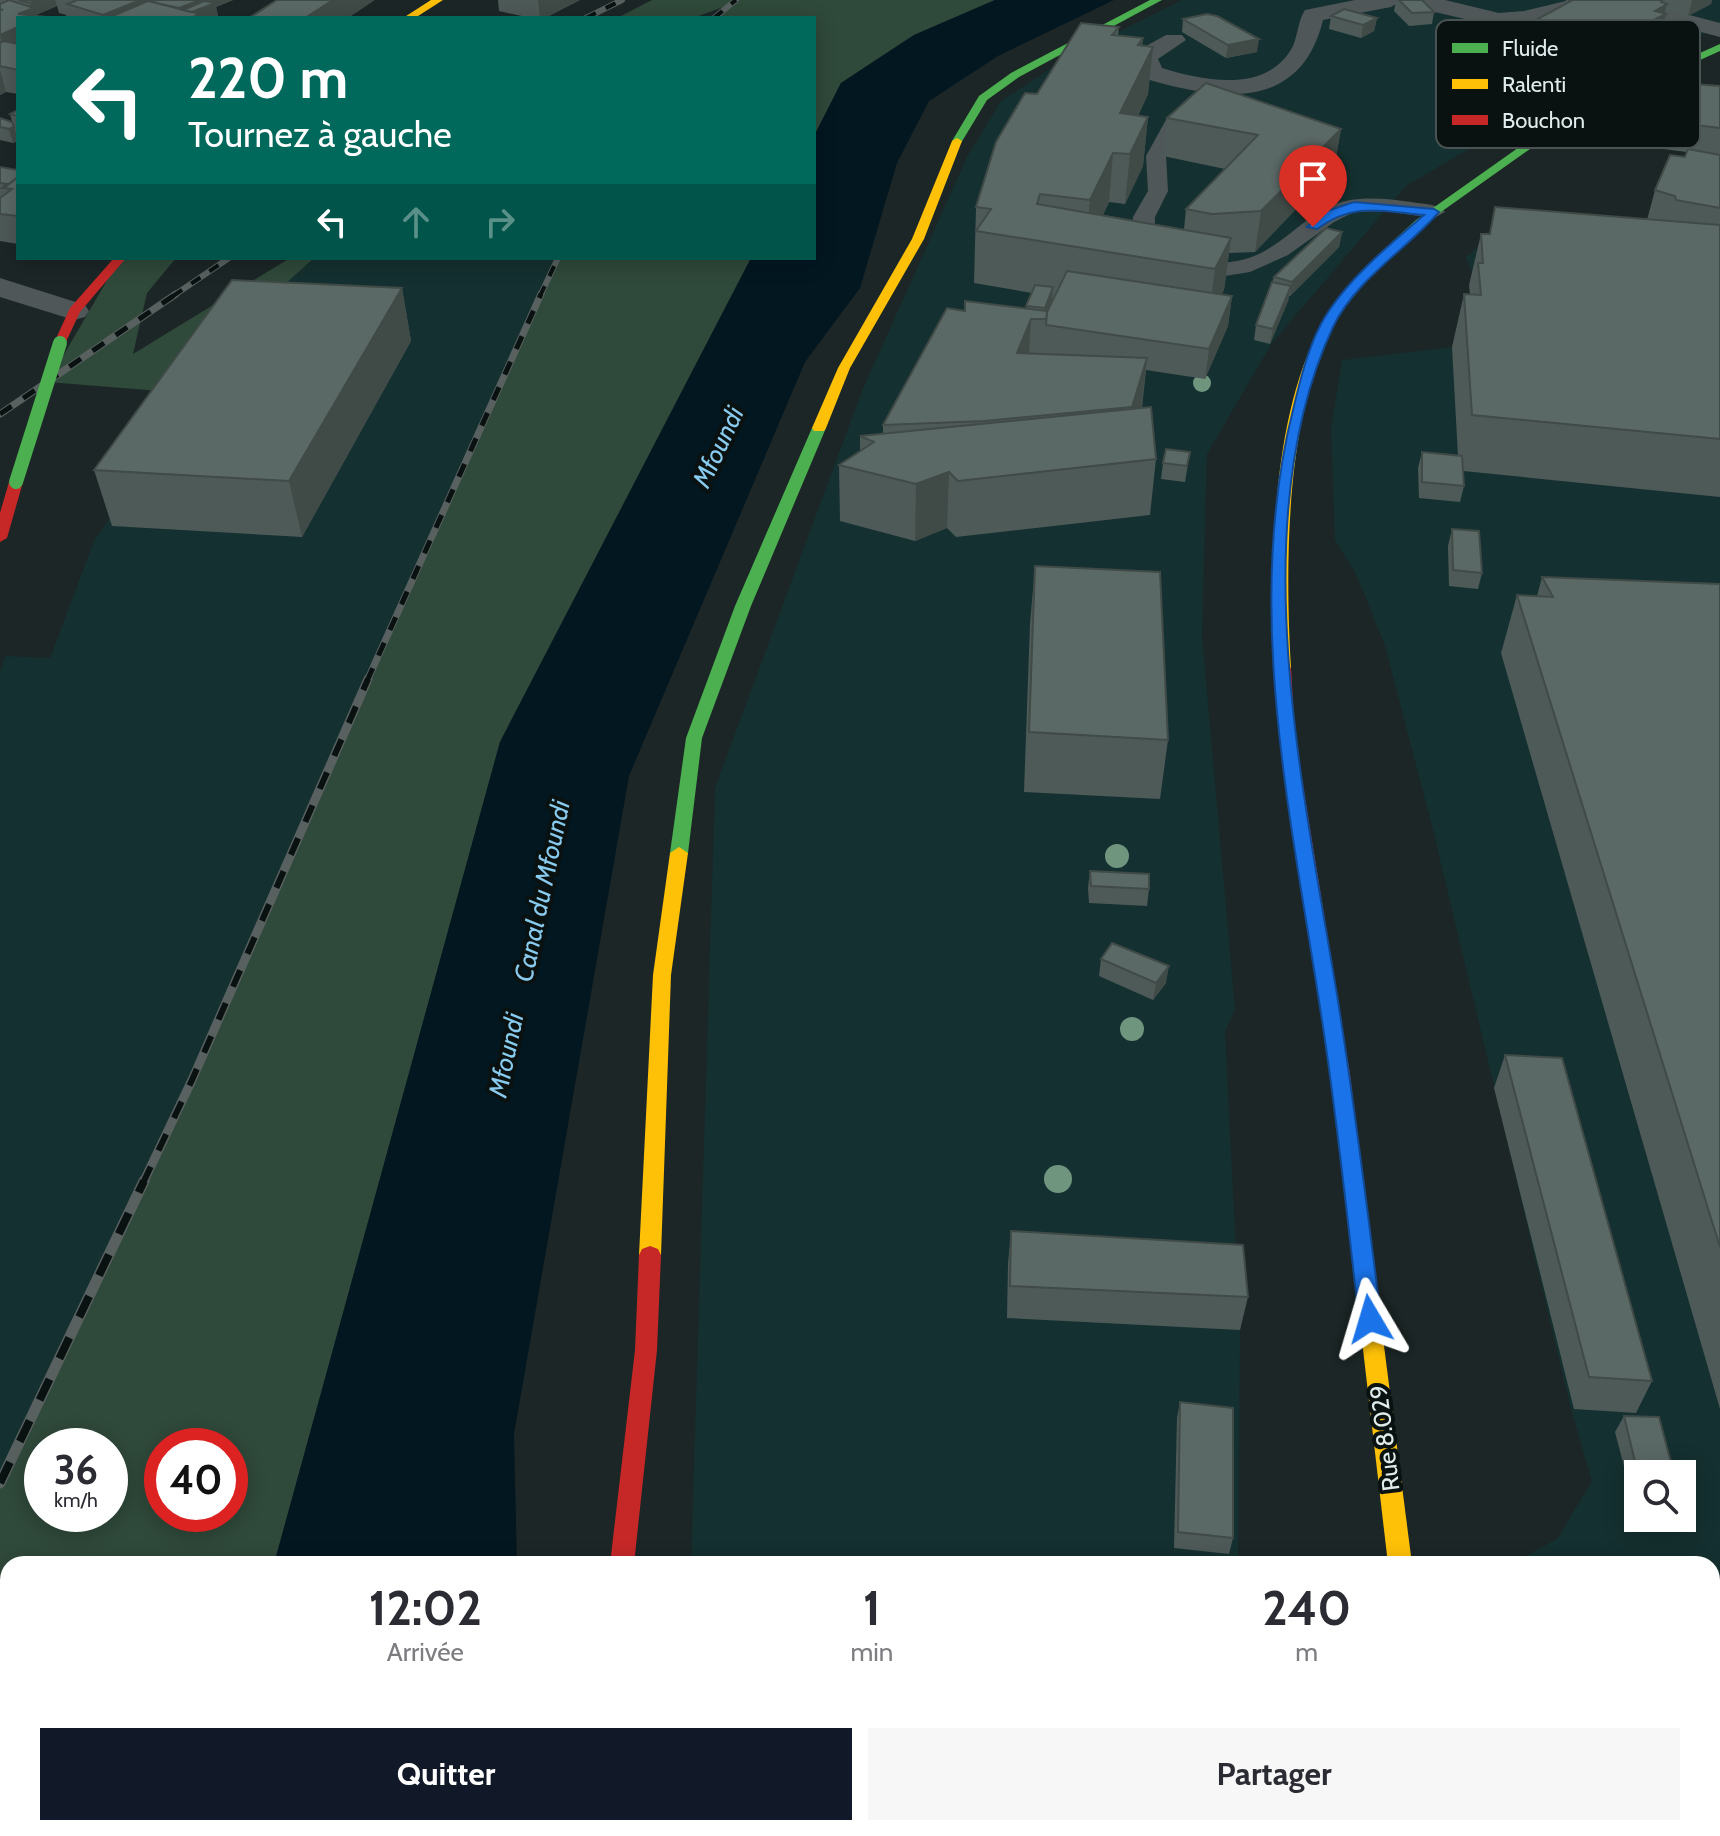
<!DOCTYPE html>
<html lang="fr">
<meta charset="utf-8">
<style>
:root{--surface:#fff;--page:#f7f7f7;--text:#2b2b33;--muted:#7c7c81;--accent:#111827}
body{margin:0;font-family:Cabin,sans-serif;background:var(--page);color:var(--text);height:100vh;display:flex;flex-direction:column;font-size:30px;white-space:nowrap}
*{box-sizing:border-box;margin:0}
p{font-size:26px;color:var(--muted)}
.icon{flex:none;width:44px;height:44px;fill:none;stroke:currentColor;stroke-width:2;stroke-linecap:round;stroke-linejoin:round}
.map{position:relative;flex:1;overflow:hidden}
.side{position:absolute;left:0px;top:1556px;width:1720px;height:280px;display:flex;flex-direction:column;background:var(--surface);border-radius:24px 24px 0 0;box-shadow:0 4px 20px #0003}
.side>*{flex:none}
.top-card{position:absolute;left:16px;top:16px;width:800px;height:244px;border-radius:0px;box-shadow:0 4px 20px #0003;background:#00695c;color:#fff;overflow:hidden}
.buttons{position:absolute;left:1624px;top:1460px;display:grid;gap:16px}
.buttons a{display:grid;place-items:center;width:72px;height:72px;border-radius:0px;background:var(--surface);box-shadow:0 4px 20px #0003;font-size:40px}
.speed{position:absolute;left:24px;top:1428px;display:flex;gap:16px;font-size:40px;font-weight:700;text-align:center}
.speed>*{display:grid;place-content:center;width:104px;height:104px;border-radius:50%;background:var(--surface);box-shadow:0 4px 20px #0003;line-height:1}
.speed small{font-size:20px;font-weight:400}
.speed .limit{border:12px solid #d22;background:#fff;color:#111}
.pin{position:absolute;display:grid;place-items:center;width:68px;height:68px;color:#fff;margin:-82px -34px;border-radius:50% 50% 50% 0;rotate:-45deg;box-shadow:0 0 8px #0007}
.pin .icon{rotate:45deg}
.me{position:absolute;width:88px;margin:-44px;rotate:353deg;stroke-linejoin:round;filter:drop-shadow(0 0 6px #0008)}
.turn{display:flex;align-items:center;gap:28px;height:168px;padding:0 40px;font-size:36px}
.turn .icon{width:104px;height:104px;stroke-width:2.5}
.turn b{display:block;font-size:56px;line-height:68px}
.lanes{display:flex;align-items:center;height:76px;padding:0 40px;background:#0003;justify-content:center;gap:40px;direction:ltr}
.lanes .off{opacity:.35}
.eta{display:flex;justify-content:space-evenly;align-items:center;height:136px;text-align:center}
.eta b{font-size:48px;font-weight:800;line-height:56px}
.primary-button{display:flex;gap:16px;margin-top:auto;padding:16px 40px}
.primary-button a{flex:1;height:92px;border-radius:0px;background:var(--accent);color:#fff;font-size:32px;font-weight:800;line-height:92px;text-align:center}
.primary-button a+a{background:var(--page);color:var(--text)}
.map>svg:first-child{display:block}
.built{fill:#153030;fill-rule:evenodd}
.green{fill:#2f493a;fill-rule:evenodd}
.water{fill:#031721}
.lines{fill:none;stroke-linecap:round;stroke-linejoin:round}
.lane{fill:#505759;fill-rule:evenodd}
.street{fill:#505759;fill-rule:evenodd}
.fast{fill:#4caf50;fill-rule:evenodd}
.slow{fill:#ffc107;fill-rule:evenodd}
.jam{fill:#c62828;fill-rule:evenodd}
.rail-far3-casing{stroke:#586060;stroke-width:6}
.rail-far2-casing{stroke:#586060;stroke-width:7}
.rail-far1-casing{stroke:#586060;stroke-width:9}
.rail-casing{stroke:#586060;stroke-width:11}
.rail-far3{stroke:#091211;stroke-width:4;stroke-dasharray:11;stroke-linecap:butt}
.rail-far2{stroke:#091211;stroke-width:5;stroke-dasharray:14;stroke-linecap:butt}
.rail-far1{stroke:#091211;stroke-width:6;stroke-dasharray:18;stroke-linecap:butt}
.rail{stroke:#091211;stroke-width:8;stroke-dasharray:23;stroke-linecap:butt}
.fast-bridge{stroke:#4caf50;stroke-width:14}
.tree{fill:#6f957f}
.wall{fill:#4e5a58}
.shaded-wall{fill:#404a47}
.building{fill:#5b6966;stroke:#404a47;stroke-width:2}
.route{fill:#1a73e8;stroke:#114b97;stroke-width:2}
.labels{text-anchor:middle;stroke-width:8;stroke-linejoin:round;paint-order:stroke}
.street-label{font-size:24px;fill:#dfeceb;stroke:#091211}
.water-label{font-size:26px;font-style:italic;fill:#89cbee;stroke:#091211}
.key{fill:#091211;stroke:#495352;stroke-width:2}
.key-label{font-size:22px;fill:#dfeceb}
</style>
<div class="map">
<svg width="1720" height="1836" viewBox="0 0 1720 1836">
<rect width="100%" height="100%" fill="#1c2626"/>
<g class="built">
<polygon points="1182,0 1720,0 1720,28 1588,79 1406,186 1272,343 1207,454 1202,635 1235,1009 1225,1032 1240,1330 1238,1564 691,1564 715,788 862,391 967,157 1001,101 1068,57"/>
<path d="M1516,215l204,37v1584h-184l-2,-8h178v-264h-201l46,-25 35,-58 -21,-72 -139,-583 -47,-180 -28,-70 -22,-36 -4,-111 11,-69 110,-13 16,1 3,-33 -2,-30h8l-11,-28zM1638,1474h44v44h-44z"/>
<polygon points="314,258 558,258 440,514 192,1080 0,1483 0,672 5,656 50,658 94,541 196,394 272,296"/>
<polygon points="676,1828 1245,1828 1246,1836 676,1836"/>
</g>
<g class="green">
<polygon points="652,0 995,0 914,35 841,83 814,136 814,18 714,18 729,5 693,18 617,18"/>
<polygon points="120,258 176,258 147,293 133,354 290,258 314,258 272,296 196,394 48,382"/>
<path d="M558,258h193l-251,484 -226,822h-266v264h193l-3,8h-198v-353l192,-403 248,-566zM42,1446h68v68h-68zM162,1446h68v68h-68z"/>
</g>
<g class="water">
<polygon points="995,0 1114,0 998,56 929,101 897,163 860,288 805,362 629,776 514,1434 517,1564 274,1564 500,742 751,258 814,258 814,136 841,83 914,35"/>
<polygon points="201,1828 505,1828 503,1836 198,1836"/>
</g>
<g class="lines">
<path class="lane" d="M1174,116l10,6 -18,34 2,35 -13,26 -1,27c26,10 54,22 83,17 36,-6 59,-37 89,-53 26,-13 57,-10 85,-6 11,2 26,1 34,10l-11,6 -50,-7 -30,1 -20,10 -46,33 -38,17 -25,4 -45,-8 -45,-16 -3,-5 1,-30 15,-26 -2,-35 21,-38z"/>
<g class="street">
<path d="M1355,0h90l54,13 25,-2 46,-11h62l88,23v14l-119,-31 -65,17 -37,4 -94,-22 -3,-5 -11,7 -68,13c-23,94 -106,80 -180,58l-10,-22 4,-5 29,-16h16l4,5 -28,19 4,9c42,13 106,26 131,-22 5,-12 5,-25 12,-36z"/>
<polygon points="0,278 85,305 89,311 85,317 74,320 0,297"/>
<polygon points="1399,1828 1465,1828 1466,1836 1400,1836"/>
</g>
<g class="fast">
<polygon points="1150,0 1162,0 1019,77 987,100 961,143 953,143 952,141 979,96 1011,73"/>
<polygon points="1720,44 1720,51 1578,115 1424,224 1390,255 1380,253 1416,220 1570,111"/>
<polygon points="819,424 826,428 751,606 702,738 688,853 685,857 673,857 670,853 686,738 735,606 812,428"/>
</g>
<g class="slow">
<polygon points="431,0 443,0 415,18 403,18"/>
<polygon points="957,138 962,141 924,239 850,368 826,428 824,431 814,431 812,428 838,368 912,239 952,141"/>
<path d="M1382,251l10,2c-20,24 -43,44 -58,71 -49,92 -49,242 -43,344l-8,5 -8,-5c-5,-102 -4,-250 46,-342 15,-29 38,-52 61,-75z"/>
<polygon points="679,847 688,853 671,975 661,1255 658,1261 650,1264 642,1261 639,1255 653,975 670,853"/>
<polygon points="1359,1221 1366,1223 1369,1229 1412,1564 1388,1564 1349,1229 1352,1223"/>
</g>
<g class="jam">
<polygon points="114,258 126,258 80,312 64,346 56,346 54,343 70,308"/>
<polygon points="16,478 23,482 7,538 0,542 0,513 9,482"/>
<polygon points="1283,663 1291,668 1295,736 1350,1074 1369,1229 1366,1235 1359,1237 1352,1235 1349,1229 1330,1074 1279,736 1275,668"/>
<polygon points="650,1246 658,1249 661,1255 657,1350 634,1564 610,1564 635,1350 639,1255 642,1249"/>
<polygon points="580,1828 606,1828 605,1836 579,1836"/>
</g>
<g class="rail-far3-casing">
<g id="rail-far3">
<polyline points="586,18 622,0"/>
<polyline points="714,18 736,0"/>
<polyline points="173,296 229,258"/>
<polyline points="540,296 558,258"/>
</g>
</g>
<g class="rail-far2-casing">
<g id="rail-far2">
<polyline points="0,414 176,294"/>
<polyline points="367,681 541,294"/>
</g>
</g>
<g class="rail-far1-casing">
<polyline id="rail-far1" points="143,1183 192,1080 368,679"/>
</g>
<g class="rail-casing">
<polyline id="rail" points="0,1483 144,1181"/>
</g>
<use href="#rail-far3" class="rail-far3"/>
<use href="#rail-far2" class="rail-far2"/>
<use href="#rail-far1" class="rail-far1"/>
<use href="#rail" class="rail"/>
<polyline class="fast-bridge" points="16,482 60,343"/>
</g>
<g class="tree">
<circle cx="1202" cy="383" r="9"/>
<circle cx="1117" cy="856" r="12"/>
<circle cx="1132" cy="1029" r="12"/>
<circle cx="1058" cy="1179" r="14"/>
</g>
<g class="wall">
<polygon points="0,0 233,0 216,7 218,16 214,18 217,18 67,18 66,15 59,13 57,6 36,15 18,18 18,41 14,43 18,44 18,94 6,92 0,95"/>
<polygon points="498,0 580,0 545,18 531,18 499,11"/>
<polygon points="1396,0 1422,0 1434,12 1432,24 1409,26 1394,11"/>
<polygon points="1566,0 1712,0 1711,4 1688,16 1665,10 1659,40 1617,61 1601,62 1578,70 1524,54 1532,22 1564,5"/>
<polygon points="1331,16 1377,18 1374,31 1361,38 1329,29"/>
<polygon points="1183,19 1257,52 1226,58 1182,32"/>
<polygon points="1119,27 1118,36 1143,38 1142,46 1153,47 1148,94 1138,116 1148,117 1143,166 1125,204 1109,202 1103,215 1184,229 1186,209 1225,169 1163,156 1167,118 1341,129 1334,168 1326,176 1322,202 1315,209 1300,205 1255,252 1229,253 1224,290 1221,295 1232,296 1228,326 1205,379 1146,370 1142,408 1156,459 1150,515 956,537 947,528 915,541 840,521 839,465 860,451 860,436 883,434 883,425 965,311 1026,309 1032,293 974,283 976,207 1037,94"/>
<polygon points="1720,86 1720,497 1463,471 1464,486 1460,502 1419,498 1418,468 1422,452 1458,456 1452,347 1464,294 1470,294 1469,285 1481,234 1489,234 1647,220 1655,190 1685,157 1687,152 1656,148 1664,121"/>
<polygon points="18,110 18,141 13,143 0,140 0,118 12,122 10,114"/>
<polygon points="0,167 18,170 18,244 0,241 0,198 2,197 0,197"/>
<polygon points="1342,232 1339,247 1290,296 1289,296 1288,301 1270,344 1254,340 1256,325 1274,277"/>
<polygon points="402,288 411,341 302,537 112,526 94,470"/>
<polygon points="1190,452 1185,482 1161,479 1163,463"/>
<polygon points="1452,529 1482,573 1478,589 1449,586 1448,546"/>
<polygon points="1035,566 1168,740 1160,799 1024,792 1030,624"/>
<polygon points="1542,577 1720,584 1720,1409 1501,653 1517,595 1537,596"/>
<polygon points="1090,871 1149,889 1147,906 1089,903 1088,888"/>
<polygon points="1101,959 1166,983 1153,1000 1099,976"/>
<polygon points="1505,1055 1652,1381 1636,1413 1574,1409 1494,1088"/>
<polygon points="1011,1231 1248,1297 1240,1330 1007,1318 1008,1264"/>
<polygon points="1180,1402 1233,1538 1229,1554 1174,1548 1177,1418"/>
<polygon points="1624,1416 1638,1474 1638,1497 1632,1497 1615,1432"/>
<polygon points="1712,1743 1720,1744 1720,1801 1712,1800"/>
<polygon points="1664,1828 1712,1828 1720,1836 1658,1836"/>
</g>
<g class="shaded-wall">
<polygon points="37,0 62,0 55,0 57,6 36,15 37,18 18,14 31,9 30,3"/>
<polygon points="140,0 154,0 159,18 104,18 103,15"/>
<polygon points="200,0 233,0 216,7 218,16 213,18 190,18 177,9"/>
<polygon points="333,0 375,0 348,18 305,18"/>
<polygon points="538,0 580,0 545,18 540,18"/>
<polygon points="1663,0 1661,7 1667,4 1664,15 1666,14 1659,40 1617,61 1623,35"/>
<polygon points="1692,0 1712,0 1711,4 1688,16"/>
<polygon points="1377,18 1374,31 1361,38 1363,25"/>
<polygon points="18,27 18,41 2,49 0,35"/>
<polygon points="1608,36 1601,62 1578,70 1585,44"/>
<polygon points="1143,38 1139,75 1153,47 1148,94 1120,153 1120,113 1138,45"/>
<polygon points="1259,39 1257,52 1226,58 1228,45"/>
<polygon points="0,70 6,92 0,95"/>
<polygon points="1148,117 1143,166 1125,204 1130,154"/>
<polygon points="14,127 18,141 13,143 9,129"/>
<polygon points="1341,129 1334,168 1326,176 1322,202 1315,209 1322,169 1313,157"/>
<polygon points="1113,153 1109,202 1085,251 1090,200"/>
<polygon points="1306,166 1300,205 1255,252 1261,211"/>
<polygon points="1342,232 1339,247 1290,296 1292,282"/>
<polygon points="1231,238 1224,290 1208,322 1215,269"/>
<polygon points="1291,286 1288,301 1270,344 1273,329"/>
<polygon points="1053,287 1052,302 1044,319 1045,308"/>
<polygon points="402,288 411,341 302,537 289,481"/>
<polygon points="1232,296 1228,326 1205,379 1209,349"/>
<polygon points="1031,319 1028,372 1017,353"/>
<polygon points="1147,358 1141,412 1126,462 1132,407"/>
<polygon points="949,472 947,528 915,541 916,484"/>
<polygon points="1169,966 1166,983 1153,1000 1156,983"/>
</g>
<g class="building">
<polygon points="9,0 34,8 18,14 56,18 18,18 18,27 0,35 0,10 3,10 0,9 0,4"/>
<polygon points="19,0 37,0 30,3"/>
<polygon points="74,0 140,0 103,15 67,4 75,1"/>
<polygon points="154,0 200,0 179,8 155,3"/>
<polygon points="277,0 333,0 305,18 249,18"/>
<polygon points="1399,0 1422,0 1434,12 1412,13"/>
<polygon points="1568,0 1662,0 1661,2 1667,4 1655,11 1666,14 1623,35 1608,36 1585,44 1530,29 1539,24 1532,22 1571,1"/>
<polygon points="148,1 200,14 193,17 197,18 108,18"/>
<polygon points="204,1 215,3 192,12 183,10"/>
<polygon points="1344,9 1377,18 1363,25 1331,16"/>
<polygon points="1207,14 1217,16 1259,39 1228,45 1183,19"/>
<polygon points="1081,23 1119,27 1112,35 1143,38 1138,45 1153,47 1120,113 1148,117 1130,154 1113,153 1090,200 1040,194 1037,204 1231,238 1215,269 976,231 991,209 976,207 996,142 1025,93 1037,94"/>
<polygon points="4,41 18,44 18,70 0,66 0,43"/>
<polygon points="1206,83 1341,129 1313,157 1329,162 1322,169 1306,166 1261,211 1212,214 1186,209 1258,135 1167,118"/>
<polygon points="1693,84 1720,86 1720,128 1664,121"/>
<polygon points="18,110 18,116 10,114"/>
<polygon points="0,118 12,122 14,127 9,129 0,127"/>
<polygon points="1688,149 1720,155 1720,208 1676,200 1675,196 1655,190 1670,155 1685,157"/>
<polygon points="0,167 18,170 18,177 4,188 8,188 2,188 7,184 0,183"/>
<polygon points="18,177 18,216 0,214 0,198 12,189 4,188"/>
<polygon points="1495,207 1720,225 1720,439 1472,415 1464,294 1481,295 1478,263 1483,263 1481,234 1490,234"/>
<polygon points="1326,228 1342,232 1292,282 1274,277"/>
<polygon points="1067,271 1232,296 1209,349 1046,325 1047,312"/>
<polygon points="232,280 402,288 289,481 94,470"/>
<polygon points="1272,282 1291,286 1273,329 1256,325"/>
<polygon points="1035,285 1053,287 1045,308 1026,306"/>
<polygon points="965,301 1047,311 1046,319 1031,319 1017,353 1147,358 1132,407 985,421 883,425 947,308 965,311"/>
<polygon points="1151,407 1156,459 958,481 949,472 916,484 839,465 874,442 860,436"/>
<polygon points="1166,449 1190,452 1187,466 1163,463"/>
<polygon points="1422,452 1462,456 1464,486 1422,482"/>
<polygon points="1452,529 1479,531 1482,573 1453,570"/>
<polygon points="1035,566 1160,572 1168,740 1029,732"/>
<polygon points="1542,577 1720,584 1720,1247 1517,595 1553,597"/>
<polygon points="1090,871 1149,874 1149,889 1091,886"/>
<polygon points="1112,943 1169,966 1156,983 1101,959"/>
<polygon points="1505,1055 1562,1058 1652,1381 1589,1377"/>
<polygon points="1011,1231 1243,1245 1248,1297 1010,1286"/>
<polygon points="1180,1402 1233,1408 1233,1538 1178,1532"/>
<polygon points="1624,1416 1659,1417 1674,1474 1638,1474"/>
<polygon points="1712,1743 1720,1744 1720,1786 1712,1785"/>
<polygon points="1712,1820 1720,1820 1720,1836 1676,1836 1674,1828 1712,1828"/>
<rect x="934" y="1828" width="276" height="8"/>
</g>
<path class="route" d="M1354,202l80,7 5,3c-32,37 -84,68 -106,115 -92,196 -28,469 5,674 17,106 30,212 43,318l-3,7 -8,2 -8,-2 -3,-7c-12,-102 -22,-204 -38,-305 -30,-198 -78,-405 -28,-604 7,-29 14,-59 28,-86 22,-41 68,-79 103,-109 -43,-4 -71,-13 -107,14l-10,-2 20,-16z"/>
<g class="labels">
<g class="street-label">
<text transform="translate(1385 1438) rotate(-97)" y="8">Rue 8.029</text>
</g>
<g class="water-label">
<text transform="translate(718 447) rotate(-65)" y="9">Mfoundi</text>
<text transform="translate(542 891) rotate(-78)" y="9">Canal du Mfoundi</text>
<text transform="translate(506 1055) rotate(-78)" y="9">Mfoundi</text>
</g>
</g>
<rect x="1436" y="20" width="264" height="128" rx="12" class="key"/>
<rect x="1452" y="43" width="36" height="10" fill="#4caf50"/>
<rect x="1452" y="79" width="36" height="10" fill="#ffc107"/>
<rect x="1452" y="115" width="36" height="10" fill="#c62828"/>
<g class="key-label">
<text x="1502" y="56">Fluide</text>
<text x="1502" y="92">Ralenti</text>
<text x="1502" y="128">Bouchon</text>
</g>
</svg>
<div class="buttons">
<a><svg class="icon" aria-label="search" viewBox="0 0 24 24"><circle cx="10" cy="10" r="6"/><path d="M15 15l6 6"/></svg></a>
</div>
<div class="speed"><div>36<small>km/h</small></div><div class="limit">40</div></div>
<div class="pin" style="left:1313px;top:227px;background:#d93025"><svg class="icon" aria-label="arrive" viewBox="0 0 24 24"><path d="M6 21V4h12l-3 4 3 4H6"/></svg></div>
<svg class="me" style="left:1370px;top:1319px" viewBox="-20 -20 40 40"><path d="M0-17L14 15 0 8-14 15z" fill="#1a73e8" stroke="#fff" stroke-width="4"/></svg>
<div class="top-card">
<div class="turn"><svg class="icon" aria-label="left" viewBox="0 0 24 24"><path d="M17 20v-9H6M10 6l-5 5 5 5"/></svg><div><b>220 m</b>Tournez à gauche</div></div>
<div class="lanes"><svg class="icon" aria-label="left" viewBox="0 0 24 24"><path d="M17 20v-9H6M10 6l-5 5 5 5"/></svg><svg class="icon off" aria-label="ahead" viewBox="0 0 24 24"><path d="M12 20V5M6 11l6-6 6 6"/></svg><svg class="icon off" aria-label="right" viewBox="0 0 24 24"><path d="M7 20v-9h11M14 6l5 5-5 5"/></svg></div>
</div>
<section class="side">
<div class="eta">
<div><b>12:02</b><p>Arrivée</p></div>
<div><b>1</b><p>min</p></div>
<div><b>240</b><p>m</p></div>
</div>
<div class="primary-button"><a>Quitter</a><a>Partager</a></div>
</section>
</div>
